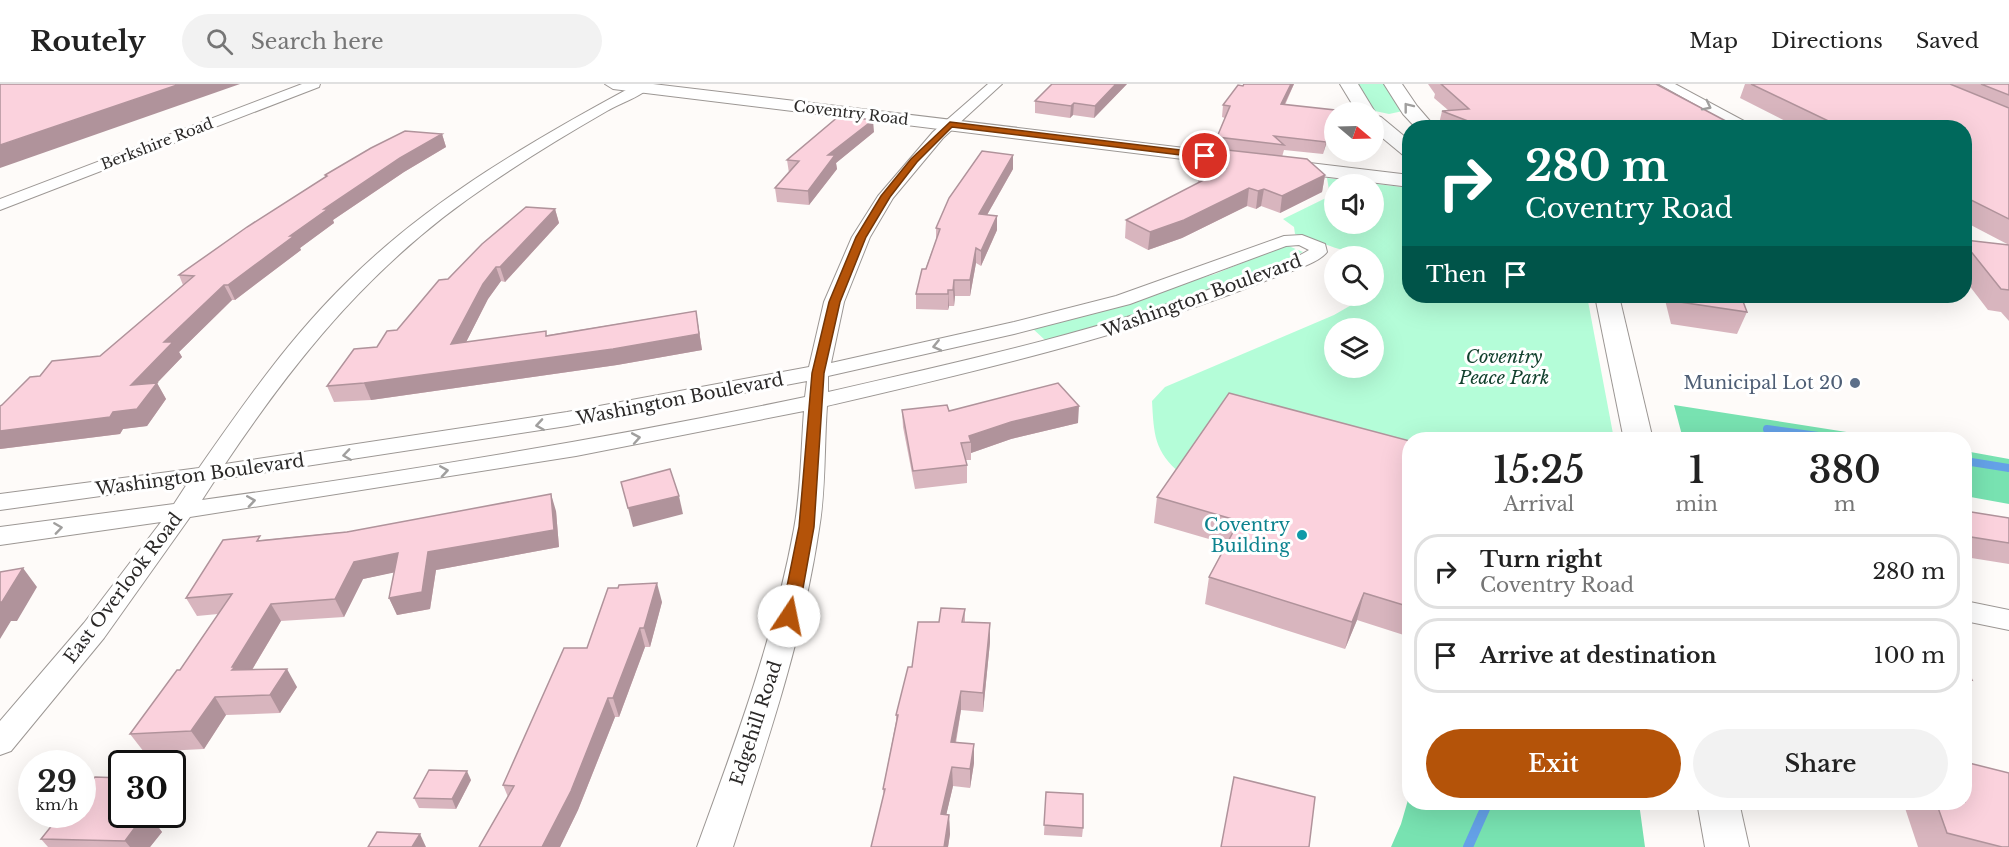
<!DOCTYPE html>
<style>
:root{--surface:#fff;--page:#f2f2f2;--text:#222;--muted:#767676;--line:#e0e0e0;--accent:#b45309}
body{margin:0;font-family:"Libre Baskerville",serif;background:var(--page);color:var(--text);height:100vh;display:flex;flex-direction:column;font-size:22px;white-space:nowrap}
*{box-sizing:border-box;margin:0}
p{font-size:20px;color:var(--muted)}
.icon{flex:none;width:33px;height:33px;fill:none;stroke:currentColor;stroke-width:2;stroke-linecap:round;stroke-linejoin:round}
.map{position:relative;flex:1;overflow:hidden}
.drawer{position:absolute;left:1402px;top:348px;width:570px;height:378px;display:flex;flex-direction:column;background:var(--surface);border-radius:24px;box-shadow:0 6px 24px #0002}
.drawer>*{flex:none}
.banner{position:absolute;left:1402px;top:36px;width:570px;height:183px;border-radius:24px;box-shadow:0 6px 24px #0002;background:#00695c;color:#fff;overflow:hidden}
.needle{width:39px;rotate:109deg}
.fabs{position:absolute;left:1324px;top:18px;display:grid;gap:12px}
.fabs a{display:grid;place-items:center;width:60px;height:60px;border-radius:50%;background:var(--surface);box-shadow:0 6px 24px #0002;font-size:30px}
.speed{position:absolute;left:18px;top:666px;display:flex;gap:12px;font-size:30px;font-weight:700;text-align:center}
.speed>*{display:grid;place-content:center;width:78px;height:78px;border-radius:50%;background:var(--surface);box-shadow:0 6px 24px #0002;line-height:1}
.speed small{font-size:15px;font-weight:400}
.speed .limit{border:3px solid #111;border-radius:9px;background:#fff;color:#111}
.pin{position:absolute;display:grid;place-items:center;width:51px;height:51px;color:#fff;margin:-26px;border:3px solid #fff;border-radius:50%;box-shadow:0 2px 6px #0007}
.me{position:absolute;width:66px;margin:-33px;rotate:11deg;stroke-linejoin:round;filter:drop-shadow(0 0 4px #0008)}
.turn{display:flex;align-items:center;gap:21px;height:126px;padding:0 24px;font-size:27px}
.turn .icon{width:78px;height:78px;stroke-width:2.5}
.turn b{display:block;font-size:42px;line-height:51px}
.then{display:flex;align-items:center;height:57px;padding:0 24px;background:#0003;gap:12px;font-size:22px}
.eta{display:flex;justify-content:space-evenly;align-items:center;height:102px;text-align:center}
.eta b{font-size:36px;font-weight:600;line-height:42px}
.button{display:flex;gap:12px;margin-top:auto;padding:12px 24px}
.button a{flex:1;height:69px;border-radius:36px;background:var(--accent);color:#fff;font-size:24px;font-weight:600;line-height:69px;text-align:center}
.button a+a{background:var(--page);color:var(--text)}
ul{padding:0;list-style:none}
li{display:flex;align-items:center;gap:18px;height:75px;margin:0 12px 9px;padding:0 12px;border:3px solid var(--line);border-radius:24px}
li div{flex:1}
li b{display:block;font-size:22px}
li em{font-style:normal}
header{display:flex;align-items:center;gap:36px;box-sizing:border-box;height:84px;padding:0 30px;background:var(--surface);border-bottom:2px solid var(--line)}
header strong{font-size:28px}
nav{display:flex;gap:33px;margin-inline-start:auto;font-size:21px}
.search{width:420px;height:54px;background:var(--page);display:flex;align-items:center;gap:15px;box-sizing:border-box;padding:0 21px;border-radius:33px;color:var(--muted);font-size:22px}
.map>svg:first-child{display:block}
.green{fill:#b4fdd8;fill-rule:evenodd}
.forest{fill:#78e2b1}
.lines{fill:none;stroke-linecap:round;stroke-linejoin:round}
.stream-far1{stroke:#64a1e7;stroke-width:8}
.stream{stroke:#64a1e7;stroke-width:10}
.minor-casing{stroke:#9c9794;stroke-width:2}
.tertiary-casing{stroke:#9c9794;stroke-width:2}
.secondary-casing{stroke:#9c9794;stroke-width:2}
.minor{fill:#fff;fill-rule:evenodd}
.tertiary{fill:#fff;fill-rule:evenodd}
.secondary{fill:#fff;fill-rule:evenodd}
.wall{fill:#d8b5be}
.shaded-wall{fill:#b0939b}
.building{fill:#fbd2dd;stroke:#b0939b;stroke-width:1.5}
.oneway{stroke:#a09f9e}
.route{fill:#b45309;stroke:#753606;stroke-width:1.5}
.service-dot{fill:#5c6f8a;stroke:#fff;stroke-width:2}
.culture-dot{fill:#0f9aa8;stroke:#fff;stroke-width:2}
.labels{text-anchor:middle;stroke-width:6;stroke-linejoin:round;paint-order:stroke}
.far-street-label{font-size:15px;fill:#2b2928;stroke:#fff}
.street-label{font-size:18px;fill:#2b2928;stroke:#fff}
.park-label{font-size:18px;font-style:italic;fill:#13412e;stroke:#fff}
.service-label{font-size:18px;fill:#4e5e75;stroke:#fff;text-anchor:end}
.culture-label{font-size:18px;fill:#0d838f;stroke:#fff;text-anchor:end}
</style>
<header>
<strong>Routely</strong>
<div class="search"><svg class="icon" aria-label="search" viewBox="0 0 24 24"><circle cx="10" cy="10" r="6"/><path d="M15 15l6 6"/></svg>Search here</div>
<nav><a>Map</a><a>Directions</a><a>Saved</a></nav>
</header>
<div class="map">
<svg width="2009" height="763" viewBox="0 0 2009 763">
<rect width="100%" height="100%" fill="#fefbf9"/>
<g class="green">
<polygon points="1358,0 1385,0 1403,27 1389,30 1375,27"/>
<path d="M1327,94l83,10v108h177l27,143 -204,1v26l-229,8c-27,-23 -27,-39 -29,-73l13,-14 169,-72 33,-19h7l2,-27 -2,-13c-21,0 -57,-15 -79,-22l-1,-7 -11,-8 47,-23zM1335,100h39v40h-39zM1335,244h39v40h-39z"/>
<path d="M1286,161l17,7c-83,38 -170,65 -258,88l-13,-12 183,-54z"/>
</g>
<g class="forest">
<polygon points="1674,321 1891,355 1683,355"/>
<polygon points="1965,367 2009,375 2009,420 1965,412"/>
<polygon points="1410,709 1410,718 1639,719 1645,763 1391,763 1401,740"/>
</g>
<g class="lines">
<g class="stream-far1">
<polyline points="1767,345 1848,356"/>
<polyline points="1965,377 2009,384"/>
</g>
<polyline class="stream" points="1468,763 1488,718"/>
<g class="minor-casing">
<g id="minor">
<polygon points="302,0 320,0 319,3 0,126 0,115"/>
<path d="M637,0h16c-10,12 -32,19 -46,27 -40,23 -78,46 -116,72 -114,76 -190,168 -266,281l342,-52 242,-45 15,-65 28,-65 26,-41 55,-64 55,-48h14l-59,54 -50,60 -23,39 -26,65 -13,61 183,-41 102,-26 168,-60 18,-1 23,9 2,8c-9,12 -42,21 -57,27 -144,58 -293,92 -443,127 -3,40 -1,83 -8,123 -16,109 -52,214 -86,318h-36c38,-104 77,-209 97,-318 7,-38 7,-79 10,-118l-228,45 -386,61 -86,121 -93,113 -11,4v-34l84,-98 77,-101 -161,23v-18l174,-23 13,-20 -187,26v-16l199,-26c46,-66 92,-132 150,-188 83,-82 186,-141 288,-196zM1299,161l10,5c-24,15 -66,27 -93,37 -126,47 -258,75 -388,105v-16l186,-42 116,-30 156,-58zM807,297l-2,16c-200,42 -401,75 -603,103l13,-20 352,-54z"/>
<polygon points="1659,0 1675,0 1757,44 1738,44"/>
<polygon points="1965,517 2009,526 2009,546 1965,537"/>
</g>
</g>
<g class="tertiary-casing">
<g id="tertiary">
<polygon points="605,0 653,0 1410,91 1410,103 613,5"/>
<polygon points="1595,212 1619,212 1653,356 1624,356"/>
<polygon points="1697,718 1739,718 1749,763 1705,763"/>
</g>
</g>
<g class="secondary-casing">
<g id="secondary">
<polygon points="1340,0 1358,0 1375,28 1374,30 1357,28"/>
<polygon points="1384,0 1402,0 1417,22 1436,44 1416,44 1403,30"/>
<polygon points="1374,31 1381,33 1410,57 1410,73 1403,71 1374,47"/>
</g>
</g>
<use href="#minor" class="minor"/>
<use href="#tertiary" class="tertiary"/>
<use href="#secondary" class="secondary"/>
</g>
<g class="wall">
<polygon points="1127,0 1094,34 1073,31 1070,34 1035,29 1035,17"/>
<polygon points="1244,0 1294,0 1285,21 1333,38 1323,70 1284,66 1282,73 1325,91 1322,108 1280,129 1261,122 1256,125 1247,122 1182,154 1148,166 1125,154 1126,136 1198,99 1200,82 1215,65 1217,53 1225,34 1222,33 1223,21"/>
<polygon points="1428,0 1656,0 1739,44 1438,44 1442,27 1448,26 1434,14 1435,10"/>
<polygon points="1745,0 2009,0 2009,161 1965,138 1965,44 1799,44 1740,14"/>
<polygon points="874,48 836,79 837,85 809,121 777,118 775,104 789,89 787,76"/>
<polygon points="442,50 446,63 404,88 333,136 334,139 300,164 301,166 235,216 232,216 179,268 182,273 157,299 166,315 147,342 123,345 120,350 0,365 0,322 2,321 40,292 100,272 183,201 179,191 325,93 325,91"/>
<polygon points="1013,71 1013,85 987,131 997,132 997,146 981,182 976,179 970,212 955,212 954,222 949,222 948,226 916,225 916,210 936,156 936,144"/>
<polygon points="555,125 559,139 505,198 501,197 488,215 466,258 548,251 696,227 702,266 617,281 371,316 334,318 327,302 377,263 397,246 448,195"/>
<polygon points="1965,156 2009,161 2009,237 2001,228 1988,226 1965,196"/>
<polygon points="1664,212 1741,212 1747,228 1737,250 1671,240"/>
<polygon points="902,326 949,327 1078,339 1011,355 971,369 971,376 965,376 967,381 967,399 915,405 903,343"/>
<polygon points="1410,357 1410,553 1357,536 1345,565 1205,520 1209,493 1226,460 1154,439 1157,413"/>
<polygon points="556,427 559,463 436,486 430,525 397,531 389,514 394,488 363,495 344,533 281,537 252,586 297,603 280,629 226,631 204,665 144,668 130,650 180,586 218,530 197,532 186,514 262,456"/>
<polygon points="1965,427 2009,434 2009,480 1965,473"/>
<polygon points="618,504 662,518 650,563 645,563 619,633 615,633 578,726 560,763 479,763 508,713 503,701 587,564"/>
<polygon points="965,525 965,538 990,539 990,558 983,628 961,626 956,659 974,679 970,704 953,702 946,731 949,731 950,750 948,763 871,763 884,712 883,705 896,637 896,631 912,583 939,538"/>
<polygon points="1965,582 1972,596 1965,605"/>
<polygon points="471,696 456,725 419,724 414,714"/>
<polygon points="1046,708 1083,744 1082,753 1044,751"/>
<polygon points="1903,718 1965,718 2009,763 1918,763"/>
<polygon points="156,740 162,748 150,763 48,763 41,755"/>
</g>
<g class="shaded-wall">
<polygon points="180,0 240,0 0,84 0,61"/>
<polygon points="1116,0 1127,0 1094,34 1095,22"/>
<polygon points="1291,0 1294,0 1293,2 1279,32 1281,20"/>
<polygon points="1074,19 1073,31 1070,34 1071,22"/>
<polygon points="1335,26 1333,38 1323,70 1326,58"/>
<polygon points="873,36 874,48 836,79 837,85 809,121 808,107 828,71"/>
<polygon points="442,50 446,63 404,88 333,136 334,139 300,164 301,166 235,216 228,201 324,125 400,74"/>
<polygon points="1013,71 1013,85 979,145 979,130"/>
<polygon points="1325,91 1322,108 1280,129 1282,112"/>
<polygon points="1249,104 1247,122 1182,154 1148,166 1150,148"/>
<polygon points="1264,105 1261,122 1256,125 1258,107"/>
<polygon points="555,125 559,139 505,198 500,183"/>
<polygon points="997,132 997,146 981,182 981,167"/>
<polygon points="976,164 976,179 970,212 970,196"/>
<polygon points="496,183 501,197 488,215 457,276 451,260 483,200"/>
<polygon points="954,196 955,212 954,222 953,206"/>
<polygon points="224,201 232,216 179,268 182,273 157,299 166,315 147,342 123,345 120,350 0,365 0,347 113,328 131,301 164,258"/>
<polygon points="948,206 949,222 948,226"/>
<polygon points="696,227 702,266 617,281 371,316 364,299"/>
<polygon points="1079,322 1078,339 1011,355 971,369 971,358 969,352 1011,338"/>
<polygon points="551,410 556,427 559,463 436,486 430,525 397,531 389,514 428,468"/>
<polygon points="679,412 683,430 633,443 628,424"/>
<polygon points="398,469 406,486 363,495 344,533 335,515 354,478"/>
<polygon points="23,484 37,503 17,537 11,537 0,555 0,518"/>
<polygon points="657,499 662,518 650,563 644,544"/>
<polygon points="1364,509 1357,536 1345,565 1352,538"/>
<polygon points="271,520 281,537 244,599 232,586 232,583"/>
<polygon points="990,539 990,558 983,628 983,609"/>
<polygon points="640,544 645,563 619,633 613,614"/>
<polygon points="287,585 297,603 280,629 270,611"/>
<polygon points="961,607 961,626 952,677 951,658"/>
<polygon points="215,613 226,631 204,665 191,647"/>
<polygon points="608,614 615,633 578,726 560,763 542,763"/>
<polygon points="974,660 974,679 970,704 970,685"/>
<polygon points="952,683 953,702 942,749 941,730"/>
<polygon points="467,687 471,696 456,725 452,715"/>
<polygon points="172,709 176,714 172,719"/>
<polygon points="137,730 163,730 156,740 162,748 150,763 130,763 125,757"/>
<polygon points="949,731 950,750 948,763 944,763"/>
<polygon points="420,750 426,763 412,763"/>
</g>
<g class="building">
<polygon points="0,0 180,0 0,61"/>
<polygon points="1052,0 1116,0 1095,22 1074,19 1071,22 1035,17"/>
<polygon points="1244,0 1291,0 1281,20 1335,26 1326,58 1274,52 1284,61 1217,53 1230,22 1223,21 1238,1 1243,2"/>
<polygon points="1441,0 1656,0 1739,44 1486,44 1442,27 1469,25"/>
<polygon points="1751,0 1950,0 2009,24 2009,135 1965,113 1965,44 1843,44"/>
<polygon points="1981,0 2009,0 2009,11"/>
<polygon points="839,32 873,36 828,71 835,71 808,107 775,104 799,77 787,76"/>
<polygon points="405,47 442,50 400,74 324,125 328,125 290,152 294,152 263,175 228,201 224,201 164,258 173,258 131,301 157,299 137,325 113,328 110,333 0,347 0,322 2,321 30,293 40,292 52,277 100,272 194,192 179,191 247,143 327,92 325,91 371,64"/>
<polygon points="1209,64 1307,75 1325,91 1282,112 1264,105 1258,107 1249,104 1184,136 1150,148 1126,136 1225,85 1200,82"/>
<polygon points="982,67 1013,71 979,130 997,132 981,167 976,164 970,196 954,196 953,206 948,206 948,210 916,210 922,185 926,185 940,145 936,144 949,114"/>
<polygon points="526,123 555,125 500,183 496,183 483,200 451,260 546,247 546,252 696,227 699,250 613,265 364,299 327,302 354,265 377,263 387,247 397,246 439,196 448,195 482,160"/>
<polygon points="1965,156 2009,161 2009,206 2001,205 1965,160"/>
<polygon points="1678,212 1741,212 1747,228 1680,218"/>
<polygon points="1058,299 1079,322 1011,338 969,352 971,358 961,359 967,381 913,387 902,326 947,321 949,327"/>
<polygon points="1229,309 1410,357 1410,523 1364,509 1352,538 1209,493 1239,437 1157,413"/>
<polygon points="670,385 679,412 628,424 621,398"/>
<polygon points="551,410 554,446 428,468 422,508 389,514 398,469 354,478 335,515 271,520 232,583 235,583 232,586 287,585 270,611 215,613 191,647 130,650 177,586 180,586 232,510 186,514 223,456 260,452 257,457 347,448"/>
<polygon points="1965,427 2009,434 2009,459 1965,452"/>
<polygon points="23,484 2,518 0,518 0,488"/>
<polygon points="657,499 644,544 640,544 613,614 608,614 571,707 542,763 479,763 514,702 503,701 564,564 587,564 608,504 618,504 619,501"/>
<polygon points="941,524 965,525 962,538 990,539 983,609 961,607 951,658 974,660 970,685 952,683 941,730 949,731 944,763 871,763 885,705 883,705 898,631 896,631 908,583 912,583 918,538 939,538"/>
<polygon points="1965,582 1972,596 1965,594"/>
<polygon points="1965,678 2009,689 2009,763 2002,763 1947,749 1936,718 1965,718"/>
<polygon points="429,686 467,687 452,715 414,714"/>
<polygon points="95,693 122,694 122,730 145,730 125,757 41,755 61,730 82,730 82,708"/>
<polygon points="1234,693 1315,713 1309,763 1221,763"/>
<polygon points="1046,708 1083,710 1083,744 1044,741"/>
<polygon points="377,748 420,750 412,763 368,763"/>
</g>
<defs><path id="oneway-chevron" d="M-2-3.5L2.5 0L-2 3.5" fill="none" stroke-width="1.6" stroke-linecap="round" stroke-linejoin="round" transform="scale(1.5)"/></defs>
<g class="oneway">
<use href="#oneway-chevron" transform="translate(1707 22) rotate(27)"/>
<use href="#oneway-chevron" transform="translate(1408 23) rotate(-128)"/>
<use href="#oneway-chevron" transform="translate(937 262) rotate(167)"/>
<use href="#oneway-chevron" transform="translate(540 341) rotate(171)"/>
<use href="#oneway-chevron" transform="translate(636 354) rotate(-10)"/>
<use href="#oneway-chevron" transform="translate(347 371) rotate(172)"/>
<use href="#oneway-chevron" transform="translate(444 387) rotate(-9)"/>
<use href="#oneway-chevron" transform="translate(251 417) rotate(-9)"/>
<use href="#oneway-chevron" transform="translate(58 444) rotate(-8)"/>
</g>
<polygon class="route" points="950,38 1205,69 1209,72 1205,74 952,43 917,78 890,113 866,153 840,218 824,289 814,443 798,532 795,536 784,536 781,532 799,443 812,289 829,218 856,153 881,112 911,75"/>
<circle class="service-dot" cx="1855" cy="299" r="6"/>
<circle class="culture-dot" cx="1302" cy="451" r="6"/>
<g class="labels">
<g class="far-street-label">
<text transform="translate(851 29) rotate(7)" y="5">Coventry Road</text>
<text transform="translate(157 60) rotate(-21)" y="5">Berkshire Road</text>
</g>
<g class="street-label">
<text transform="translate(1202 212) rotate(-20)" y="6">Washington Boulevard</text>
<text transform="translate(680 315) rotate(-11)" y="6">Washington Boulevard</text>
<text transform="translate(200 391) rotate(-8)" y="6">Washington Boulevard</text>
<text transform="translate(123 504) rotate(-53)" y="6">East Overlook Road</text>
<text transform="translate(756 639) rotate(-72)" y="6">Edgehill Road</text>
</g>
<g class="park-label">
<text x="1504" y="279">Coventry<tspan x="1504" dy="21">Peace Park</tspan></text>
</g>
<g class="service-label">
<text x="1843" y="305">Municipal Lot 20</text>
</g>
<g class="culture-label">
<text x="1290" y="447">Coventry<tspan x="1290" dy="21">Building</tspan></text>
</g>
</g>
</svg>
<div class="fabs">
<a><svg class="needle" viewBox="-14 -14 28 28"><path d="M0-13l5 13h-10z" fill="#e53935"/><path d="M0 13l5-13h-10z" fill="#767676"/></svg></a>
<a><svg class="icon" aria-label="sound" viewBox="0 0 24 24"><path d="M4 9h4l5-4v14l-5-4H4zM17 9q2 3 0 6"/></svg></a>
<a><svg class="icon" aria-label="search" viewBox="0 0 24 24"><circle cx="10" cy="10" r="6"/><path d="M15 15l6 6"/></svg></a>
<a><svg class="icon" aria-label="layers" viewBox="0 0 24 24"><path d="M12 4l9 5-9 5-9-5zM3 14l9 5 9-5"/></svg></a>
</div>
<div class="speed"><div>29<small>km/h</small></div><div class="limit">30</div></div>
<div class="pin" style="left:1205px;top:72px;background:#d93025"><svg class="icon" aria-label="arrive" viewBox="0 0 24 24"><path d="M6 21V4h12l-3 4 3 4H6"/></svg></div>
<svg class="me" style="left:789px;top:532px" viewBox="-20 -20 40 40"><circle r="19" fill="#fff"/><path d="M0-13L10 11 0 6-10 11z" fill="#b45309"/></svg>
<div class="banner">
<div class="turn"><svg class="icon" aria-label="right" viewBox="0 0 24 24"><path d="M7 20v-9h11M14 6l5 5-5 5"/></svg><div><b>280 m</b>Coventry Road</div></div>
<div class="then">Then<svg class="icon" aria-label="arrive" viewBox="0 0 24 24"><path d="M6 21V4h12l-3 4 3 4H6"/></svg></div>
</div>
<section class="drawer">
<div class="eta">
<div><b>15:25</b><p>Arrival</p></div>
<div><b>1</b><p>min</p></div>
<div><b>380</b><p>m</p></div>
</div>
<ul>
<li><svg class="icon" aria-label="right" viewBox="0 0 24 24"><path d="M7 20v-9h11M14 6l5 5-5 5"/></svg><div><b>Turn right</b><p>Coventry Road</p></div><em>280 m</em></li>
<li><svg class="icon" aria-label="arrive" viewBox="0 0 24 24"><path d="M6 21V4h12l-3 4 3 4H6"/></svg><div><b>Arrive at destination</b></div><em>100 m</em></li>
</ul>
<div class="button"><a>Exit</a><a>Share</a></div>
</section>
</div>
